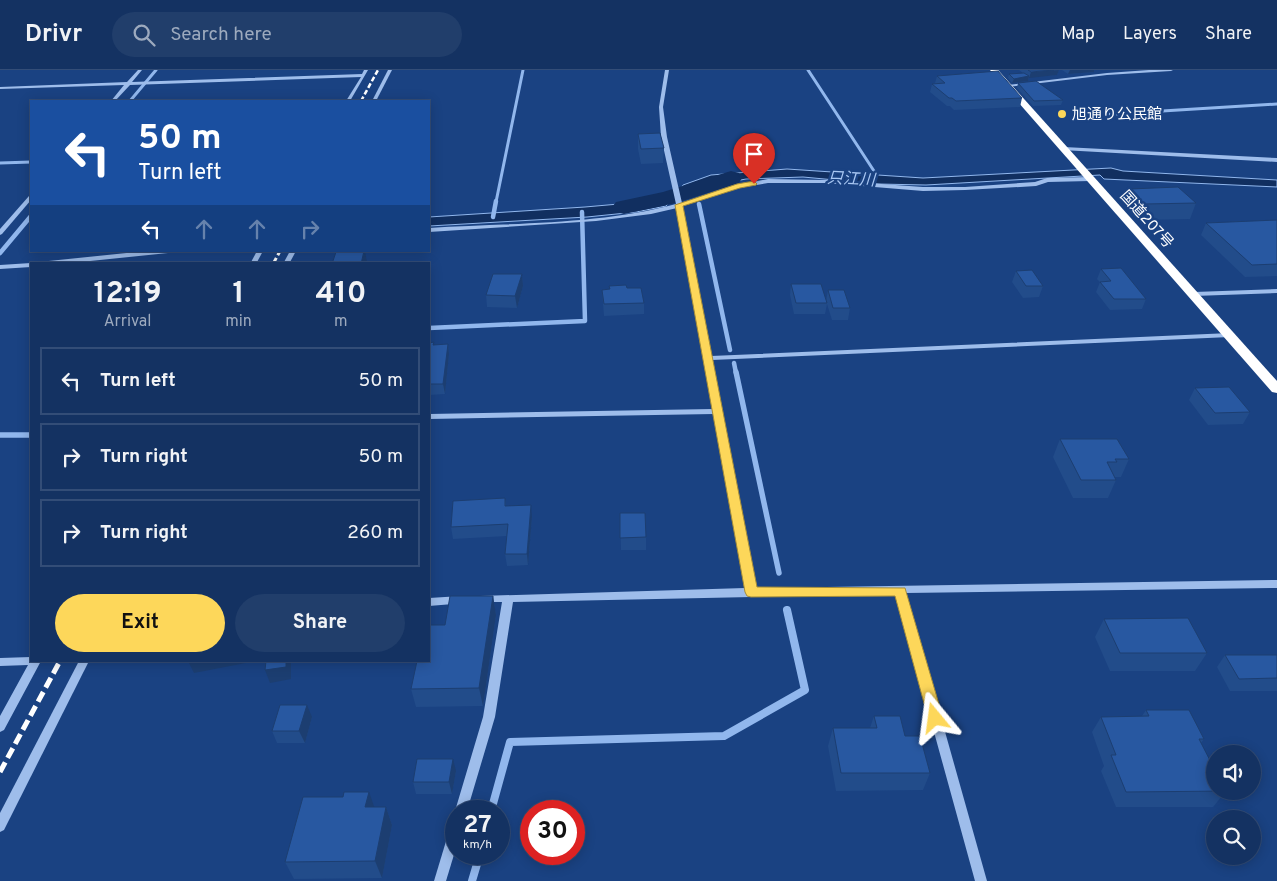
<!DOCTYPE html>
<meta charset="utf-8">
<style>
:root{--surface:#143262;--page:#213e6b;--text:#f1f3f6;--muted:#9daabe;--line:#334d77;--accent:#fdd75a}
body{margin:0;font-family:Overpass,"Noto Sans JP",sans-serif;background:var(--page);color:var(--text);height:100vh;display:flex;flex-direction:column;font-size:19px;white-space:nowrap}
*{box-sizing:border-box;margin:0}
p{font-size:16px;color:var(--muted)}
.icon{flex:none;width:28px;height:28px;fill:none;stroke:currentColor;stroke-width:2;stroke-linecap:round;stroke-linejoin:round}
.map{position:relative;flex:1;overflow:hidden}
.details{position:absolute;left:30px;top:192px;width:400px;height:400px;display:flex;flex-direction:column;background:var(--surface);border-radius:0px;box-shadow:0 2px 12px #0003,0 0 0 1px var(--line)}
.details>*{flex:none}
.banner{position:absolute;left:30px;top:30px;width:400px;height:152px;border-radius:0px;box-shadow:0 2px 12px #0003,0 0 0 1px var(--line);background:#1a4fa0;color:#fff;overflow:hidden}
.fabs{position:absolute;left:1206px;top:675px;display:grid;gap:10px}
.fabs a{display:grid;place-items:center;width:55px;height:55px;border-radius:50%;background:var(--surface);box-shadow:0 2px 12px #0003,0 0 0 1px var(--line);font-size:25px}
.speed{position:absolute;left:445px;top:730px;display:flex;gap:10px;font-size:25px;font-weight:700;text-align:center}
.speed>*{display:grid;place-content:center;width:65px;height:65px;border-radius:50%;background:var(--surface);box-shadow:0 2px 12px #0003,0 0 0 1px var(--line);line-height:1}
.speed small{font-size:12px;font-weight:400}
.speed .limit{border:8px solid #d22;background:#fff;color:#111}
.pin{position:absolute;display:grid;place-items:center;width:42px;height:42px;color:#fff;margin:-51px -21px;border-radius:50% 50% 50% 0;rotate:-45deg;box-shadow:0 0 5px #0007}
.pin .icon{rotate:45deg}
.me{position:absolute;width:55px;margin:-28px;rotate:344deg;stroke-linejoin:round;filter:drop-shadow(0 0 4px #0008)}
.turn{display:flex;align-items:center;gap:18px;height:105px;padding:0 25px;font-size:22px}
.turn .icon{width:65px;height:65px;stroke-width:2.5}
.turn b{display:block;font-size:35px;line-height:42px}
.lanes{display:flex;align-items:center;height:48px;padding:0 25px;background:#0003;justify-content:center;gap:25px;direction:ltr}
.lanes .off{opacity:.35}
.eta{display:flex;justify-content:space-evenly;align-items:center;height:85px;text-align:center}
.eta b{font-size:30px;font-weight:700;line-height:35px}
.action{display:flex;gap:10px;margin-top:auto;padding:10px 25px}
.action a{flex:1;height:58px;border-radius:30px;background:var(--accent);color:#111;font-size:20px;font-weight:700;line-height:58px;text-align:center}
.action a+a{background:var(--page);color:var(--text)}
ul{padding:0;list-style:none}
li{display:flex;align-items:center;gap:15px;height:68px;margin:0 10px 8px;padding:0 15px;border:2px solid var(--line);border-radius:0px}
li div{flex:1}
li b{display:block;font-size:19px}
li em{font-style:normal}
header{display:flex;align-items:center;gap:30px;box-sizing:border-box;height:70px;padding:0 25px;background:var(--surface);border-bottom:1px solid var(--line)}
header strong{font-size:24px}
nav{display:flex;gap:28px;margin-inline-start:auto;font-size:18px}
.search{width:350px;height:45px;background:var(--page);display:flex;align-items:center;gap:12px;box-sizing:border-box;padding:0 18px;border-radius:28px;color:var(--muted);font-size:19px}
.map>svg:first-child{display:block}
.water{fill:#112f60;stroke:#91b7ed}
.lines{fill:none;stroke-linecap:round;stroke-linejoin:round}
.stream-far3{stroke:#91b7ed;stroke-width:3}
.stream-far2{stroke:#91b7ed;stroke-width:4.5}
.stream-far1{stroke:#91b7ed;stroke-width:5.5}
.stream{stroke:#91b7ed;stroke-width:8}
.river{fill:#112f60;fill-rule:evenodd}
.minor{fill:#9ebdeb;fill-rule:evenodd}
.highway{fill:#fff;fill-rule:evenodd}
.rail-far2{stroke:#fff;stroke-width:2.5;stroke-dasharray:5 2.5;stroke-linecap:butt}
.rail-far1{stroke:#fff;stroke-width:3;stroke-dasharray:7 3;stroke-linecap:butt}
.rail{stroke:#fff;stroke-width:5;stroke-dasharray:11 5;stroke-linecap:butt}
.wall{fill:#224c8a}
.shaded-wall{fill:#1c3e71}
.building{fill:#2858a1;stroke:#1c3e71}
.route{fill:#fdd75a;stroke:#a48c3a}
.poi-dot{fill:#fdd75a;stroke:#1a4282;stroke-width:2}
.labels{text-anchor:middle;stroke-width:5;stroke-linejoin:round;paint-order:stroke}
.far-poi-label{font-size:15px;fill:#fff;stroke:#1a4282;text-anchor:start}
.far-street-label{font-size:15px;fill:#fff;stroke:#1a4282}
.far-water-label{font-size:16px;font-style:italic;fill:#a9c7f3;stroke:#1a4282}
</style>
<header>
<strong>Drivr</strong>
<div class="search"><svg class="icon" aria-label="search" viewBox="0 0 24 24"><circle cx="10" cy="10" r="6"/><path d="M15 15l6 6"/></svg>Search here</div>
<nav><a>Map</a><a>Layers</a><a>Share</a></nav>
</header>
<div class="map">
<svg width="1277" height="811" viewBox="0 0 1277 811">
<rect width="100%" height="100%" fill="#1a4282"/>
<g class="water">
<polygon points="1111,98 1123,101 1277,110 1277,117 1104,109 1100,105 926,115 878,114 803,107 746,109 730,112 695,124 687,122 682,117 683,115 711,105 787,99 923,108"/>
<polygon points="662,126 672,130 666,136 636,142 587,147 429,156 429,147 585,137 630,133"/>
</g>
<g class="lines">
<g class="stream-far3">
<polyline points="808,0 874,101"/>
<polyline points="130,31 156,0"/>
<polyline points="1081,46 1277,34"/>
<polyline points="0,93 31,92"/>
<polyline points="496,132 523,0"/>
</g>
<g class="stream-far2">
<polyline points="699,134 730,280"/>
<polyline points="493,147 496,131"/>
<polyline points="0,183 31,146"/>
<polyline points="429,258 585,251 582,142"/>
<polyline points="734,293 736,303"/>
</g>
<g class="stream-far1">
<polyline points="736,302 779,503"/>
<polyline points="0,365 31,365"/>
</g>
<g class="stream">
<polyline points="491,741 510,672 724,666 805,620 787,540"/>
<polyline points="472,811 480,784"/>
</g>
<polygon class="river" points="731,101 739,103 742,108 739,113 676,133 624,144 616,142 612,137 616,132 663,122"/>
<g class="minor">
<polygon points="138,0 142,0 132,12 362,4 364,0 368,0 350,31 346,31 361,7 130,15 115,31 111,31 124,15 0,19 0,17 127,12"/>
<polygon points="388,0 392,0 376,31 372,31"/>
<path d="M665,0h4l-6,37 4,30 15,66 54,-18 32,-6 58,1 97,7h42l70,-5 12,-4 43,-1 3,2 -3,2 -42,1 -12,4 -71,4 -42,1 -97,-8h-58l-29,5 -57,18 29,150 519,-23 4,2 -4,2 -518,23 43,228 522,-8v8l-371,5 81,288h-12l-79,-287 -383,8 -18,115 -28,94h-11v3l-1,-3 28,-94 19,-115h-22l-1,-3 1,-3 265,-8 -31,-174 -285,5v-5l284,-5 -36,-201 -26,6 -55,7 -167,11v-4c79,-5 171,-3 247,-24l-15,-67 -2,-30z"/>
<polygon points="1149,0 1173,0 1171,1 1107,5 1008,17 1006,16 1008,15 1107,3"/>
<polygon points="1064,77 1277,88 1277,92 1062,80 1061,79"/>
<polygon points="31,125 31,130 2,164 0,165 0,159 29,126"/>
<polygon points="146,181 171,181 168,183 61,194 36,194 39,192"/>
<polygon points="257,181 263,181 256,194 250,194"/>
<polygon points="290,181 296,181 289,194 283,194"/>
<polygon points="31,193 33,194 31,194 31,197 0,199 0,195"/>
<polygon points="1277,219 1277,223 1194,226 1191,224 1194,222"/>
<polygon points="461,526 465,527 466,530 465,533 429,536 429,528"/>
<polygon points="31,587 31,591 41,591 4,660 0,662 0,646 28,595 0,596 0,588"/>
<polygon points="79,591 89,591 4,760 0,762 0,743"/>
<polygon points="456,752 456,778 446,811 434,811 450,758 452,754"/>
</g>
<polygon class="highway" points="990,0 998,0 1277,311 1277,323 1272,322"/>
<polyline class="rail-far2" points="361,31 378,0"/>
<polyline class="rail-far1" points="273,194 280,181"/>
<polyline class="rail" points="0,702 60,591"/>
</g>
<g class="wall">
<polygon points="1019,0 1059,0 1057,5 1029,7 1028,11 1012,13 1008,8 1009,4 1023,3"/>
<polygon points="1062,0 1094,0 1094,2 1068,4"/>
<polygon points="937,6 1022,28 1020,37 954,40 950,36 947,36 930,22 932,14 935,13"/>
<polygon points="1018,13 1063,30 1061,35 1033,36 1017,18"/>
<polygon points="638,64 664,78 663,93 641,94 638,79"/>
<polygon points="1130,119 1196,133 1190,149 1139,150 1124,134"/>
<polygon points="1277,150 1277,206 1245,207 1201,165 1206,153"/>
<polygon points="59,181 80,181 60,183"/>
<polygon points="1101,199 1146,229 1142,239 1110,240 1096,222 1100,212 1097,209"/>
<polygon points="1016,201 1043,216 1039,227 1023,228 1012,212"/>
<polygon points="522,204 523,216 517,238 487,237 486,225"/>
<polygon points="791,214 826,231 828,220 850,238 848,250 832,250 827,234 825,244 794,244 790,225"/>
<polygon points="627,218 644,233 644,244 604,246 602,220"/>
<polygon points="429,273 434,275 448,274 449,284 445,324 429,325"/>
<polygon points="1195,318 1250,342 1243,354 1208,355 1189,330"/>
<polygon points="1060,369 1129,389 1121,407 1115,407 1116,410 1108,428 1073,428 1053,387"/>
<polygon points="505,428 506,436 532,447 528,495 507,496 505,484 507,466 453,469 451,457"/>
<polygon points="620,443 646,467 646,480 621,480"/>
<polygon points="493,526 496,545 483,636 416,637 411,619 445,555"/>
<polygon points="1104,549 1207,583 1195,601 1110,601 1095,567"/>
<polygon points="1225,585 1277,585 1277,621 1230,621 1217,597"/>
<polygon points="1146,640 1204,669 1201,673 1226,721 1213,737 1116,737 1101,701 1104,696 1092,662 1101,647 1142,646"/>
<polygon points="874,646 905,666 930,703 923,720 836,721 828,676 833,658 870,658"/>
<polygon points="312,647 305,673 277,673 272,661"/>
<polygon points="456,701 452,724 416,724 413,712"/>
<polygon points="375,737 386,737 392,755 382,808 294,809 285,792"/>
</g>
<g class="shaded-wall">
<polygon points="1059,0 1057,5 1029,8 1031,2"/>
<polygon points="1070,0 1094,0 1094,2 1068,4"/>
<polygon points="1029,6 1028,11 1012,13 1014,9"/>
<polygon points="365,181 367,192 366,194 361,194"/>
<polygon points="522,204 523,216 517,238 515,226"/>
<polygon points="448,274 449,284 445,324 443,314"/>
<polygon points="531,435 532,447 528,495 527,484"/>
<polygon points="493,526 496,545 483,636 479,618"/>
<polygon points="188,591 256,591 194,603"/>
<polygon points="286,591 291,591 291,609 270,613 265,600"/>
<polygon points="307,635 312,647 305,673 299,661"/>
<polygon points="453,689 456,701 452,724 449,712"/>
<polygon points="369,722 375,739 365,737"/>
<polygon points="386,737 392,755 382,808 375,791"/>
</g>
<g class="building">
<polygon points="1028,0 1054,0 1031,2"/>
<polygon points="998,1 1022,28 956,31 952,28 949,28 932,14 945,13 937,6"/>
<polygon points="1024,3 1029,6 1014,9 1009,4"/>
<polygon points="1036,11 1063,30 1034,31 1018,13"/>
<polygon points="660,63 664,78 641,79 638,64"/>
<polygon points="1178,117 1196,133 1145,134 1130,119"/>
<polygon points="1277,150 1277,194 1252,195 1206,153"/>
<polygon points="352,181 364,181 361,194 332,194 336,182"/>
<polygon points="1121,198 1146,229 1114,229 1100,212 1111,211 1101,199"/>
<polygon points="1032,200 1043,216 1026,216 1016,201"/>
<polygon points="493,204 522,204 515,226 486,225"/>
<polygon points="791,214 821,214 827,233 796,233"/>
<polygon points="626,215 627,218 641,218 644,233 604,234 602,220 610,219 609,216"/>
<polygon points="828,220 844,220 850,238 833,238"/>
<polygon points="434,272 433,275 448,274 443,314 429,314 429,273"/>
<polygon points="1229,317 1250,342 1215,343 1195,318"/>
<polygon points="1060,369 1117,369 1129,389 1115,389 1117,392 1107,392 1116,410 1081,410"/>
<polygon points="505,428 505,436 531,435 527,484 505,484 508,454 451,457 453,431"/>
<polygon points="620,443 645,443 646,467 620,468"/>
<polygon points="450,526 493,526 479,618 411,619 417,591 429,591 429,555 445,555"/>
<polygon points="1188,548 1207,583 1120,583 1104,549"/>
<polygon points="1225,585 1277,585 1277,608 1239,609"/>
<polygon points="266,591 286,591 286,597 265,600"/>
<polygon points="280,635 307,635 299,661 272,661"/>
<polygon points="1146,640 1189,640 1204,669 1199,669 1215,700 1215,721 1226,721 1126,722 1111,685 1116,685 1101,647 1149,646"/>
<polygon points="874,646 900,646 905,666 920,666 930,703 841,703 833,658 877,658"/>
<polygon points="417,689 453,689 449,712 413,712"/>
<polygon points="344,722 369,722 365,737 386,737 375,791 285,792 303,727 343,727"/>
</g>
<polygon class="route" points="754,111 757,114 756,115 740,118 683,136 757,517 905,518 943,648 941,652 935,654 930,652 928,648 895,526 751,527 747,526 745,522 675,135 737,114"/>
<circle class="poi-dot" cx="1062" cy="44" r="5"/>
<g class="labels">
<g class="far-poi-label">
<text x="1072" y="49">旭通り公民館</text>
</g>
<g class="far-street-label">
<text transform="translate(1147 149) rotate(48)" y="5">国道207号</text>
</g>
<g class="far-water-label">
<text transform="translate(851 108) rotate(3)" y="6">只江川</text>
</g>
</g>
</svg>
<div class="fabs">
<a><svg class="icon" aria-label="sound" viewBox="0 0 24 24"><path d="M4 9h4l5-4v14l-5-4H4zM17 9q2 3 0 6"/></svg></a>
<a><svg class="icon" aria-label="search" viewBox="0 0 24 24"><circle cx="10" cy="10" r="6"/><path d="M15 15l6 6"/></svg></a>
</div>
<div class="speed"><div>27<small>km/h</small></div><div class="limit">30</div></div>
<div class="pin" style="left:754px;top:114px;background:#d93025"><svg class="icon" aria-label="arrive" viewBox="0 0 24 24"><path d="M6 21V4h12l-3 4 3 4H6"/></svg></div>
<svg class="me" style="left:935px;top:648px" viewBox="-20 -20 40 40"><path d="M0-17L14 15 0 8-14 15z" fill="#fdd75a" stroke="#fff" stroke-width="4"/></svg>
<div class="banner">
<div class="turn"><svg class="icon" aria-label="left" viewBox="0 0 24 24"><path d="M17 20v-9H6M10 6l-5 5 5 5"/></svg><div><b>50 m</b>Turn left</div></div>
<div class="lanes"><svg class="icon" aria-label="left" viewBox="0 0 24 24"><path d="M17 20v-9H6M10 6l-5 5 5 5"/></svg><svg class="icon off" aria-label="ahead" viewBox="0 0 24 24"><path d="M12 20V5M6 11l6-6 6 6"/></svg><svg class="icon off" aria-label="ahead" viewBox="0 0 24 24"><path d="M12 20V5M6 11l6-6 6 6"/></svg><svg class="icon off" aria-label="right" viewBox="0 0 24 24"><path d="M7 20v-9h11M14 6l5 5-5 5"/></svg></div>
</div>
<section class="details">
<div class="eta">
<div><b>12:19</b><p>Arrival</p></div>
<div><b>1</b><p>min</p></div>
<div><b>410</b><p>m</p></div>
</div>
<ul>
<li><svg class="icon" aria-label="left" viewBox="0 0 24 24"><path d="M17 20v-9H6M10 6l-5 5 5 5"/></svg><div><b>Turn left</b></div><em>50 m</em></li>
<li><svg class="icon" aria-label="right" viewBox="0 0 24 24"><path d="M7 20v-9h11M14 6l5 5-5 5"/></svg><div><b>Turn right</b></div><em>50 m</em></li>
<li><svg class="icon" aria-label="right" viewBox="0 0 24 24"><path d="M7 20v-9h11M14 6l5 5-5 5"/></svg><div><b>Turn right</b></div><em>260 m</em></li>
</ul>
<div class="action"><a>Exit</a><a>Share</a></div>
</section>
</div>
